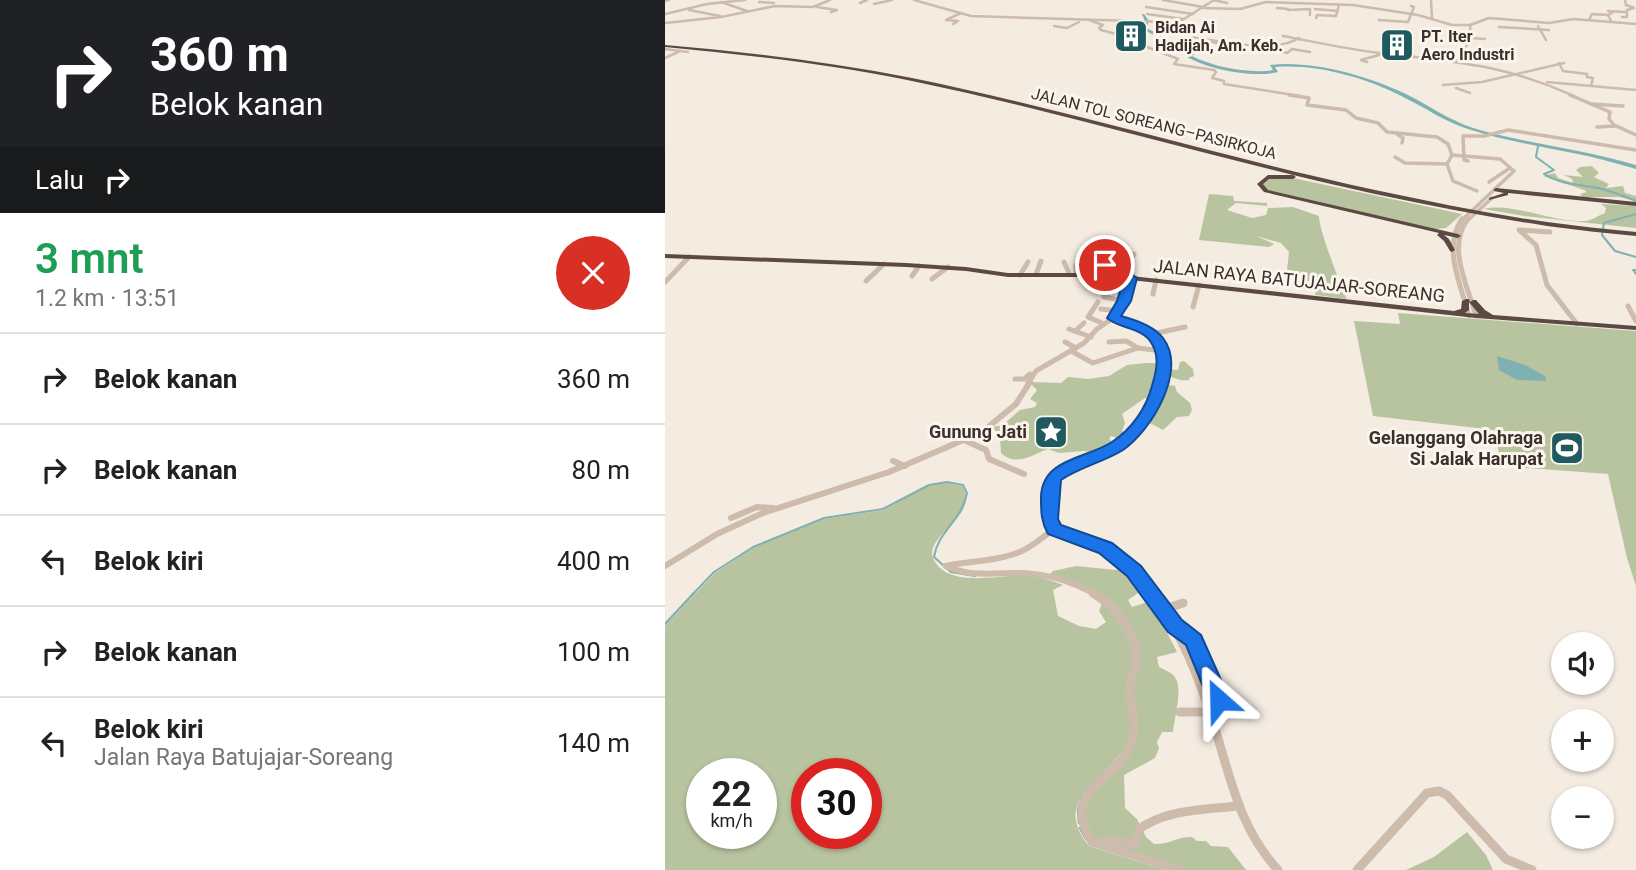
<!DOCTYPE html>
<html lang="id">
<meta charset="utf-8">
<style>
:root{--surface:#fff;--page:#f2f2f2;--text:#222;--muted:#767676;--line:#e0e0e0}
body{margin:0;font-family:Roboto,sans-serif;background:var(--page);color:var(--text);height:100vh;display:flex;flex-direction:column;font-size:26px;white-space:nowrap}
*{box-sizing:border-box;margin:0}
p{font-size:23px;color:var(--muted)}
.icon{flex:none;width:38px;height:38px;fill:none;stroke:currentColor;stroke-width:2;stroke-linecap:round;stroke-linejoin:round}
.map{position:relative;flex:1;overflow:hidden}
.details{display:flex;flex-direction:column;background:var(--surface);width:665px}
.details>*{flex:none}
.top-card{background:#202124;color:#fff;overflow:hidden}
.controls{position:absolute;left:886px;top:632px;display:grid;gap:14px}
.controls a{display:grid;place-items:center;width:63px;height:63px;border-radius:50%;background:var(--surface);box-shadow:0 2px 5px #0004;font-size:35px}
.speed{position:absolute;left:21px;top:758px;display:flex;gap:14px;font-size:35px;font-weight:700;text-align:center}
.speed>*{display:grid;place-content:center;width:91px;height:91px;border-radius:50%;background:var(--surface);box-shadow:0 2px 5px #0004;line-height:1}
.speed small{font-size:18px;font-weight:400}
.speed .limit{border:10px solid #d22;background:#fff;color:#111}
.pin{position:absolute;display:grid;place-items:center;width:60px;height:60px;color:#fff;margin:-30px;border:4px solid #fff;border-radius:50%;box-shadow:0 2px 7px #0007}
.me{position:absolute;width:77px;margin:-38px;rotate:335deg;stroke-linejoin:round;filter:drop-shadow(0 0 5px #0008)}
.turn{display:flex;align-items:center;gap:24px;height:147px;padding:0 35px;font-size:32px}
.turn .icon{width:91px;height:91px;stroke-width:2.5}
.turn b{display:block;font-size:49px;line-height:60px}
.then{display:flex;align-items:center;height:66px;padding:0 35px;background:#0003;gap:14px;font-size:26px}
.round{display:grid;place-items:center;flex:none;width:74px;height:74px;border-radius:37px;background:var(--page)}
.overview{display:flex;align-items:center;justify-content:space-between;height:119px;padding:0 35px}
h1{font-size:42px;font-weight:600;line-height:52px;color:#1e9e55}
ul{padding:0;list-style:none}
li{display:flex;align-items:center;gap:21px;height:91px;padding:0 35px;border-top:2px solid var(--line)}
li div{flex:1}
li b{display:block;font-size:26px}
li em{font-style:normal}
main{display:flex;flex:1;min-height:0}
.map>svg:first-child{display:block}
.green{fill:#b8c4a0;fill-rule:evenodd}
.water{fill:#7fb0b2}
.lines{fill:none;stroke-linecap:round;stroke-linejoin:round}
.stream-far1{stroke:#7fb0b2;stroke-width:2}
.stream{stroke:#7fb0b2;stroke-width:2.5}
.river{fill:#7fb0b2;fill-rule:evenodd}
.minor-far4{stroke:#cdbbac;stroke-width:2.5}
.minor-far3{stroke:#cdbbac;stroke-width:3.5}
.minor-far2{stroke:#cdbbac;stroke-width:5}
.minor-far1{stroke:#cdbbac;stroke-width:6}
.minor{stroke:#cdbbac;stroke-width:9}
.highway{fill:#5c4a42;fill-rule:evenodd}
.route{fill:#1a73e8;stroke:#114b97;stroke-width:2}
.labels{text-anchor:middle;stroke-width:6;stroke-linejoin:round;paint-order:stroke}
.far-poi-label{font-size:16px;font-weight:bold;fill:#3b302b;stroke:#fbf5ee;text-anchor:start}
.far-street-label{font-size:16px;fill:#3b302b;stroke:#fbf5ee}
.street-label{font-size:18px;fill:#3b302b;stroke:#fbf5ee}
.poi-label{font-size:18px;font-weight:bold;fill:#3b302b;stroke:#fbf5ee;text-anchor:end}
</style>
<main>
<section class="details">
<div class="top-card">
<div class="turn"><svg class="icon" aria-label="right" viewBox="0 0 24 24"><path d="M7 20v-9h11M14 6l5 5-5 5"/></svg><div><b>360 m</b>Belok kanan</div></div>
<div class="then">Lalu<svg class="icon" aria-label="right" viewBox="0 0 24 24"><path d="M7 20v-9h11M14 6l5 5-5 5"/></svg></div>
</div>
<div class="overview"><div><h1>3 mnt</h1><p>1.2 km · 13:51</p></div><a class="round" style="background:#d93025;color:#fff"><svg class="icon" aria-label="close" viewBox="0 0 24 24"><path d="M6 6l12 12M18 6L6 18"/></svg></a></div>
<ul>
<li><svg class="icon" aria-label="right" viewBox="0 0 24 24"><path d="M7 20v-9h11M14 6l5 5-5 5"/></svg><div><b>Belok kanan</b></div><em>360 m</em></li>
<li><svg class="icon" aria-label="right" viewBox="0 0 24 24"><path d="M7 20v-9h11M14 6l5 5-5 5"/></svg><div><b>Belok kanan</b></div><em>80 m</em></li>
<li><svg class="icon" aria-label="left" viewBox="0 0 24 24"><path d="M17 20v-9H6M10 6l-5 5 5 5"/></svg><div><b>Belok kiri</b></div><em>400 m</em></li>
<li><svg class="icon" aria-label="right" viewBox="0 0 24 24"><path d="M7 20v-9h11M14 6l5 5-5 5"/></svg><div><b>Belok kanan</b></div><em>100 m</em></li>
<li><svg class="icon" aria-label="left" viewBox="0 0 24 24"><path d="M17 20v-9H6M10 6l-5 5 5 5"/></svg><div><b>Belok kiri</b><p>Jalan Raya Batujajar-Soreang</p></div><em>140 m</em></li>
</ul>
</section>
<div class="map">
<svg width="971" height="870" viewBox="0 0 971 870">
<rect width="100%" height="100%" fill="#f4ebe1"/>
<g class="green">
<polygon points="927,166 934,173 929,177 944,184 941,188 958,186 960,193 971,196 971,201 954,197 918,197 915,194 922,192 919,190 878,176 890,173 893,178 908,183 907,179 899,175 918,177 911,170 915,167"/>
<polygon points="623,177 797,214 781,228 770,229 609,193 600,189 598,183 605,178"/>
<path d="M544,194l24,2 1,5 33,2v3l-31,-3 -9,7 25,8 14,-3 2,-7 25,-1 26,9c-1,11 22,71 28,83l-32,-4 1,-10 -11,-5 -25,-3v-3l7,-4 2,-18 -8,-9 -25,-7 18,8 -5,3 -70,-7z"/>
<path d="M936,204l35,2v22l-112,-12 -40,-7c28,-7 69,14 101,12 6,0 14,-6 20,-8l1,-5z"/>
<polygon points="733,313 971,331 971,586 962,558 943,474 837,466 829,430 708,416 689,321 735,324"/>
<path d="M519,361l9,8 1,7 -5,2v2c-11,2 -16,-5 -26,-4l-4,7 16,3 2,6 13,11 2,7 -3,6 -12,1 -14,13 -17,-9 11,-13 2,-8 -14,-2 -23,16 3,9 -3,8 5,4 -7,4 -9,-3 -2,3 4,3 -2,4 -16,7 -11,-2 -25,2 -11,-4c-16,6 -32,18 -47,4l-1,-15 -7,-11 10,-2 17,-15 15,-3 2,-4 -7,-4 7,-9 -6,-6 1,-2 29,1 7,-6 20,2 21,-3 18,-11 19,-2h11l9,6 12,1 2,-8z"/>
<path d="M282,483l15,3c20,30 -41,50 -28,74 15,29 65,14 92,16 12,0 25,4 37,9l-10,5 5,26 21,10 17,3 10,-7 -7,-11 3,-8c14,13 32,35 30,55 0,12 -7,19 -6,32 1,17 9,36 1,53 -18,38 -78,54 -38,103l76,24h-500v-244l50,-53 39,-26 70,-28 60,-9 45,-25zM37,774h59v59h-59zM142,774h59v59h-59z"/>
<path d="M411,566l40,4 8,-3 18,23 -14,10 4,7 19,-6 26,51 -20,5 2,10c5,3 12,5 15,9 10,11 0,42 -1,56h-11l-5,10 2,6 -4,10 -31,17 1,33 12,11 9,18 8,7c15,1 24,-8 38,-7l5,4h9l5,5 17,1 18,23h-62l-77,-24 -20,-12 -4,-31 48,-56v-56l4,-46 -30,-45 -56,-25 4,-4z"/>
<polygon points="802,832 821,855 828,870 741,870 769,857"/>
</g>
<polygon class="water" points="832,356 860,365 880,376 881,381 852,380 834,370"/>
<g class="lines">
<g class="stream-far1">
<path d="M873,146l-2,11 18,13 -10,4c17,11 35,10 54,14 13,3 26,8 38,13"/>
<polyline points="971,214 939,223 937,235 950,251 971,257"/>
<polyline points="971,270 968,270 971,274"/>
<path d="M27,595l22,-23 39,-25 71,-29 59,-9 46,-24 18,-3 16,3 4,8c-5,28 -29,38 -33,64l17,15 24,4"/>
</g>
<g class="stream">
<polyline points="0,624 29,593"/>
<polyline points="414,823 413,809 417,798"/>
<polyline points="415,828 421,839"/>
</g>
<path class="river" d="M477,14h2l5,7 -3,7 15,7 3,9 8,5 29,-1v2l-9,6c21,11 58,18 81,14l-3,-5c43,-5 97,11 136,29 22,11 43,26 67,34 54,16 110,21 163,37v4c-21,-6 -42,-12 -63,-16 -35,-7 -71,-13 -105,-24 -23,-7 -42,-21 -63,-31 -38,-20 -86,-34 -130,-31l3,5c-25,6 -68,-2 -91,-15v-2l7,-5 -23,1 -10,-5 -3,-9 -16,-8 3,-8z"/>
<g class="minor-far4">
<path d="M249,0l57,16 196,6 26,6 -9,8c31,4 89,19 115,2"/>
<polyline points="498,0 538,7"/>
<polyline points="548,0 562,3"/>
<polyline points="766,0 767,18"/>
<polyline points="0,1 4,0"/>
<polyline points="56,2 82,11"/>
<polyline points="94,2 109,3"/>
<polyline points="195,3 202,0"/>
<polyline points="209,4 227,0"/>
<polyline points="152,7 172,10 166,12"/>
<polyline points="481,7 528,14"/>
<polyline points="538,8 575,9 601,2 688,5 753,15 787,25 805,25 824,18 884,23 908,19 971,24"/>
<polyline points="612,8 623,9"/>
<polyline points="650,9 673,11"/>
<polyline points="24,10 55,16"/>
<polyline points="623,10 645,9 645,15"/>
<polyline points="0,14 42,4 80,0"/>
<polyline points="482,14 518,19"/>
<polyline points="957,17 962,17 962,10 969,8 961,5 960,0"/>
<polyline points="651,18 652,15 671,16 674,5"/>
<polyline points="424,20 438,25 434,28 436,30 474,40 482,47 513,59 509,64 549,70 551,72 547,78 559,81 559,84 635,96"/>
<polyline points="714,20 743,22 749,7 746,6"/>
<polyline points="924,20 927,14 943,15"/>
<polyline points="946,21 943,15 947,13 943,11 961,12"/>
<polyline points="0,23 56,17 110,6 148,7 165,0"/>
<polyline points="288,24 293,21 281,20 296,13"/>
<polyline points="511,24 549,0"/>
<polyline points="389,26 402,28 414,22"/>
<polyline points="873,26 881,40"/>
<polyline points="834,27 884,30"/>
<polyline points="795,33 793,37 806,38"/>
<polyline points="457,36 475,32"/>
<path d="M618,36c32,6 64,13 96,17 76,9 124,11 195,43"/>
<polyline points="806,38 820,39"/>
<polyline points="543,41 568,47"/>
<polyline points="596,46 622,53 627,49 645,52"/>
<polyline points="453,48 467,38"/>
<polyline points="0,49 23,52"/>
<polyline points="797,52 810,54"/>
<polyline points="0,58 13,52"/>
<polyline points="702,62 696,60 714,55"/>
<polyline points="791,62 806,38 805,25"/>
<polyline points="894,63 898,71 922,74 922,77 928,78 926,86"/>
<polyline points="882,82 971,90"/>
<polyline points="778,85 817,82 899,63"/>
<polyline points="791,88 805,93"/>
</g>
<g class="minor-far3">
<polyline points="624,95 644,98 642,105 681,110 691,118 713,123 722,132 772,137 783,144 787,155 835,159 849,171"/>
<polyline points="905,95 945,112 944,119 949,125 971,135"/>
<polyline points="926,104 958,106"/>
<polyline points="932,127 951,126"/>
<polyline points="732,134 738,138 737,143"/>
<polyline points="787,155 782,164 788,181 812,191"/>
<polyline points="730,157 740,163 782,164"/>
<polyline points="803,161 799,160 798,136 819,136 843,130 971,150"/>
<polyline points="824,182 845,168"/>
<polyline points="796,221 849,171"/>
<polyline points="802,221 827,198"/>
</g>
<g class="minor-far2">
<path d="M797,219c-20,30 -1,65 7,97"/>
<path d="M803,219c-22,28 0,67 8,97"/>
<polyline points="885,232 854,230 871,245 882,285 912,324"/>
<polyline points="399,262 404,273"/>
<polyline points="411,265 411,274"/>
<polyline points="371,274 376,261"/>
<polyline points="419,274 422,267 440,268"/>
<polyline points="355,275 363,262"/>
<polyline points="438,275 443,259 452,249"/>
<polyline points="247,276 254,266"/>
<polyline points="453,276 461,269 469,254"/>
<polyline points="267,279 283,267"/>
<polyline points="201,281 219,264"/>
<polyline points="0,282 24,257"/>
<polyline points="488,294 491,280"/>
<polyline points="439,297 459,301"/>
<polyline points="433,302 423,317 439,324"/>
<polyline points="963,306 971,321"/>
<polyline points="528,307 534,285"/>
<polyline points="436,309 454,311"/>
<path d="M448,318c39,11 57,23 48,65"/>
<polyline points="404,329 426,337"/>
<polyline points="410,331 419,323"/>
<polyline points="487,334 520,327"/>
<polyline points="400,342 411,348"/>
<polyline points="444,342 461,341 473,348"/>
<polyline points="406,351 428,363 473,348 498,351"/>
<polyline points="350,379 359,379 365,374"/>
<polyline points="363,383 371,371 419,343 432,329 448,318 459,301 466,278"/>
</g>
<g class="minor-far1">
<polyline points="301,441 321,450 324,459 359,474"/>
<polyline points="228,461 240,466"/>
<polyline points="66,518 92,507 108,508"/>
<polyline points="0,566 52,534 98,513 224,472 317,432 351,404 365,382"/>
<path d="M281,566c23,11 46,7 71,7 28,0 55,8 79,22"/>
<path d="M281,566c25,-5 53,-5 76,-15 11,-5 22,-15 32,-22"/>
<path d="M489,595c-33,-42 -51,-48 -100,-66 -9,-13 -8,-46 5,-57 10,-8 23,-11 35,-16 34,-14 57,-39 67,-74"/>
</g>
<g class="minor">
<path d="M428,593c21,12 46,40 43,66 -1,11 -7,19 -6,31 1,18 8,36 1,54 -16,40 -72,46 -39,98l88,28"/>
<path d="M488,593c29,41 50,94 64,142 15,50 25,96 61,135"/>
<polyline points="500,609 518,603"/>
<polyline points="514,630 529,640 554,699 560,699"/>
<polyline points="515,712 544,712"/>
<path d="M433,843l11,-3 27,4 2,-14c27,-21 66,-20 98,-24"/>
<polyline points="692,870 762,793 774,791 782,795 841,859 867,870"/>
</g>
<g class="highway">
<path d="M0,45c83,7 165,17 247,33 155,32 307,78 463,112 57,12 114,24 172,32 29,4 59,7 89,10v4c-30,-3 -60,-6 -89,-10 -58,-9 -115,-20 -172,-32 -156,-34 -308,-81 -463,-113 -82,-17 -164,-26 -247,-34z"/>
<polygon points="603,175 628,175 631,177 628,179 604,179 598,184 603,190 793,234 796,236 793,238 779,235 784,239 790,250 787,252 785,251 779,241 772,235 774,233 599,192 592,184"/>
<polygon points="831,188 971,202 971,206 843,193 843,195 824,200 824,198 839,193 829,191 829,189"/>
<path d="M0,254l241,9 60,4 42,6h95l351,38 7,-2 1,-8 4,-2h3l1,3 3,-2h3l9,10 8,5 143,11v4l-160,-12 -373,-41h-95l-42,-6 -60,-4 -241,-9zM804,302l10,12h2l-16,-1 4,-3z"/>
</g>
</g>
<path class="route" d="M440,261l7,4 -2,7 21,2 6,4 -6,23 -10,15c15,4 33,10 42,22 25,32 -12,93 -40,112 -19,12 -43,17 -62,30l-3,39 3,6 51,18 29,23 41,54 19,15 29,65 -3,6 -8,3 -8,-3 -25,-61 -18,-13 -41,-56 -28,-23 -51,-19c-7,-13 -7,-22 -7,-37 1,-39 45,-38 71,-55 20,-13 34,-34 40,-56 4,-14 8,-28 0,-42 -9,-17 -33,-15 -45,-26l10,-17 6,-20 -25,-4 1,-12z"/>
<defs>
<g id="building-square" transform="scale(1.75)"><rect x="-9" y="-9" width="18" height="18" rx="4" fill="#1f5a5e" stroke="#fbf5ee"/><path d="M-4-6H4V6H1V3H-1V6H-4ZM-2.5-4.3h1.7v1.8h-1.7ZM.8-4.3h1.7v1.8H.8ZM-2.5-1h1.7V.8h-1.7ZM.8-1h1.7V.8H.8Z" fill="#fff"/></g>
<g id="sight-square" transform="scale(1.75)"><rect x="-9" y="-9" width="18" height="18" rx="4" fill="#1f5a5e" stroke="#fbf5ee"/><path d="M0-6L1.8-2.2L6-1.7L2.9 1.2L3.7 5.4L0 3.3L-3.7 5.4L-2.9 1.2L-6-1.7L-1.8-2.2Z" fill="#fff"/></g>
<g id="stadium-square" transform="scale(1.75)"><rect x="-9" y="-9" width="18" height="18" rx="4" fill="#1f5a5e" stroke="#fbf5ee"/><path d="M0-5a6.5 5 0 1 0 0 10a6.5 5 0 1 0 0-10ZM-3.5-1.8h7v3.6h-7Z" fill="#fff"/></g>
</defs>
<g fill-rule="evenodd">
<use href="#building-square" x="466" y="36"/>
<use href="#building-square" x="732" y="45"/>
<use href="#sight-square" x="386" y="432"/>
<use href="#stadium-square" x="902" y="448"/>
</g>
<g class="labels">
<g class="far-poi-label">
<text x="490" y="33">Bidan Ai<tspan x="490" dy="18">Hadijah, Am. Keb.</tspan></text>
<text x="756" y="42">PT. Iter<tspan x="756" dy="18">Aero Industri</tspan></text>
</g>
<g class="far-street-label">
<text transform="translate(489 123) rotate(14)" y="6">JALAN TOL SOREANG–PASIRKOJA</text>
</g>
<g class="street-label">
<text transform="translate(634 281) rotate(6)" y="6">JALAN RAYA BATUJAJAR-SOREANG</text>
</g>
<g class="poi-label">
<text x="362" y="438">Gunung Jati</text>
<text x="878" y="444">Gelanggang Olahraga<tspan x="878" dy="21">Si Jalak Harupat</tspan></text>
</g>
</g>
</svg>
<div class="controls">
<a><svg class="icon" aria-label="sound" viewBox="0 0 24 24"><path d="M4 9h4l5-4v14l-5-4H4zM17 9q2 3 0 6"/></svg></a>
<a>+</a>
<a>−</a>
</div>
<div class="speed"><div>22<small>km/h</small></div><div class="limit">30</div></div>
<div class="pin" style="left:440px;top:265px;background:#d93025"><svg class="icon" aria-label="arrive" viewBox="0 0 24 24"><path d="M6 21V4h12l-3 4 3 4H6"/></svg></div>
<svg class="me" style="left:554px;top:700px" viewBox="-20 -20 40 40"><path d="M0-17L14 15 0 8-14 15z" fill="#1a73e8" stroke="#fff" stroke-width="4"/></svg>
</div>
</main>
